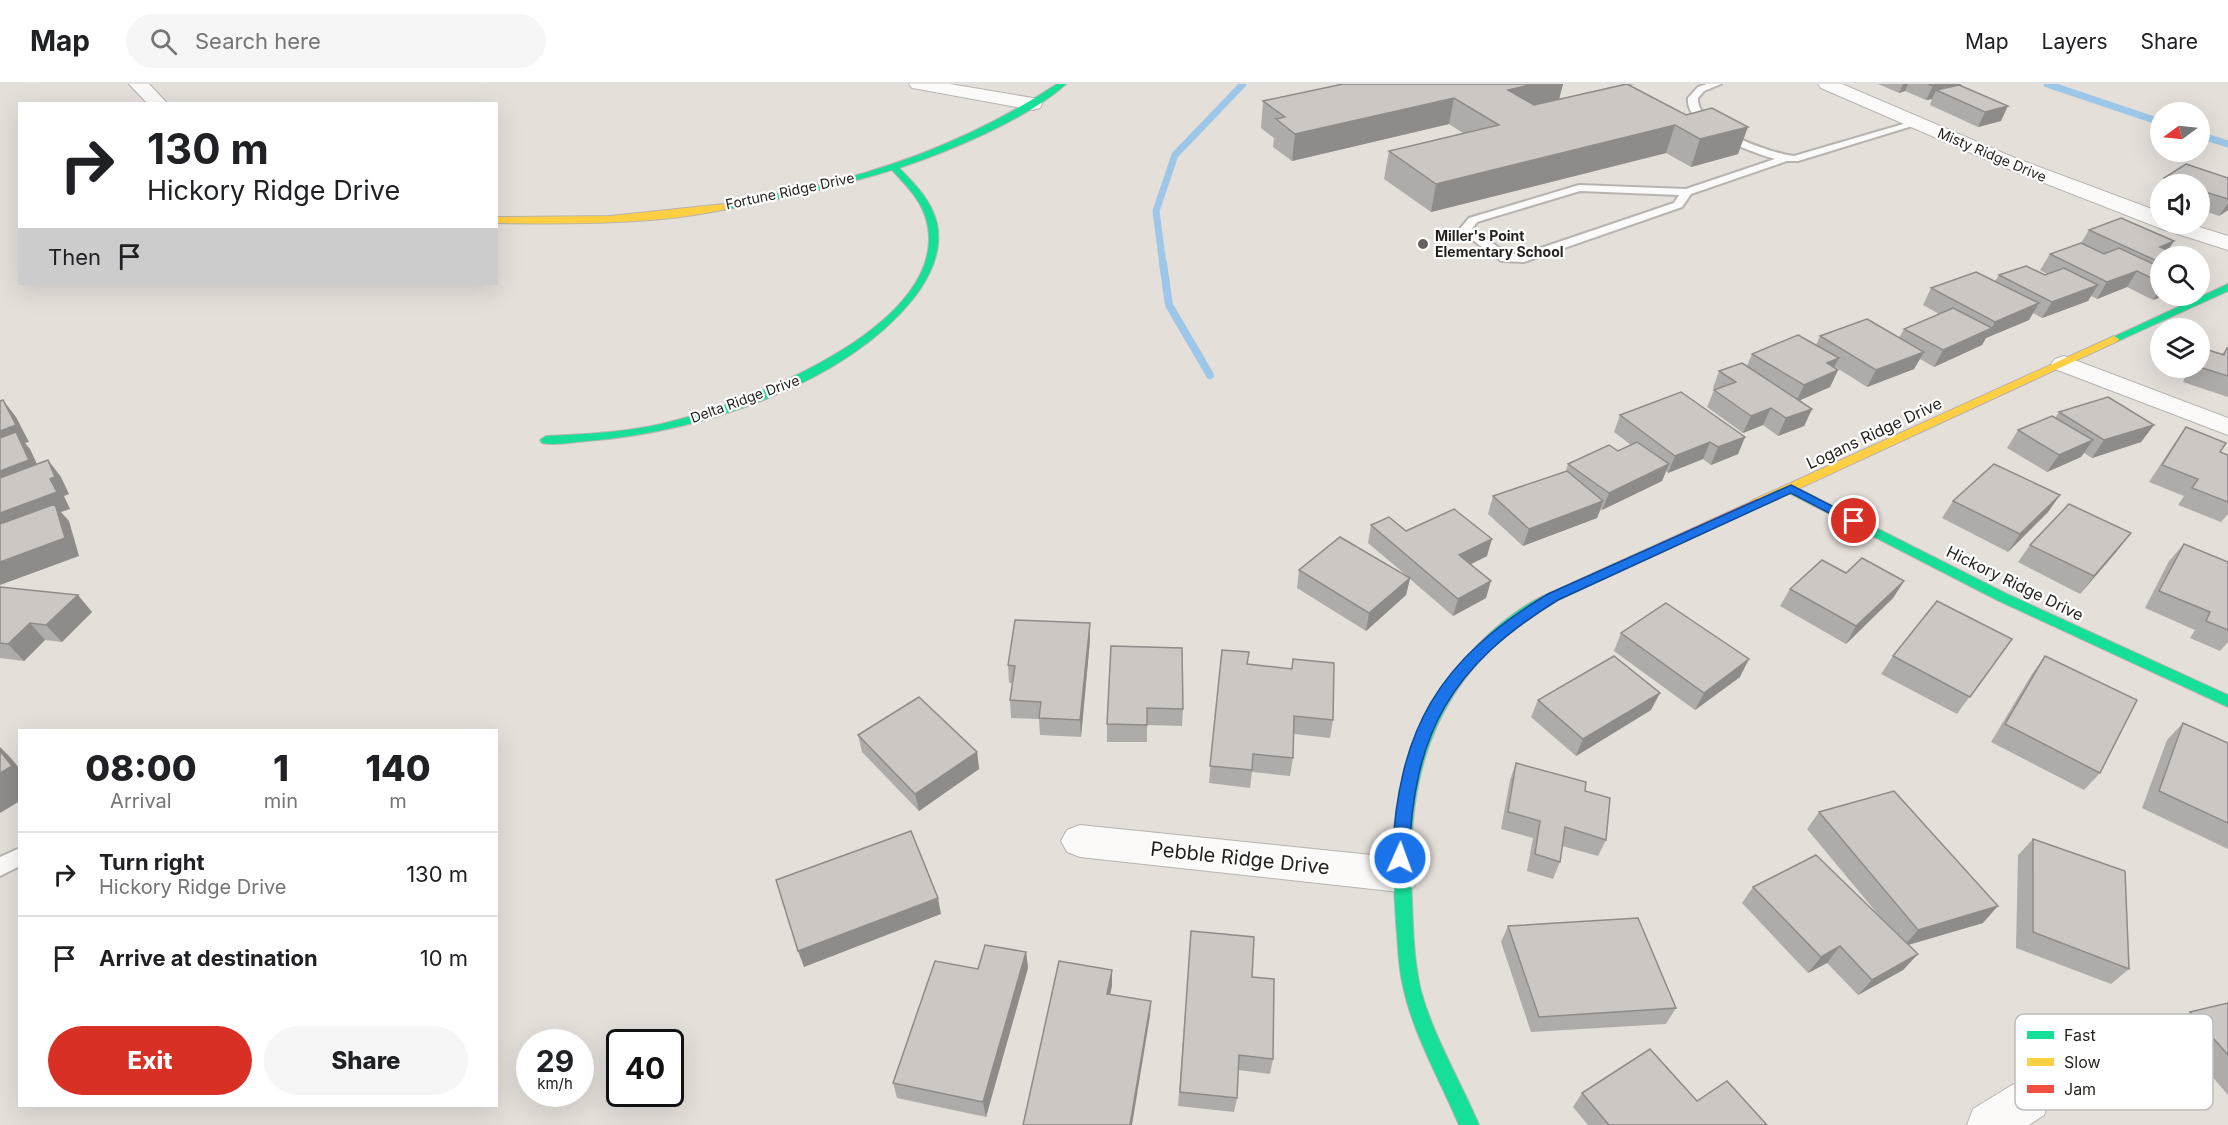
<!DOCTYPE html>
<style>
:root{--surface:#fff;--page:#f6f6f6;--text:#202124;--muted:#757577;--line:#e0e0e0;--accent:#d93025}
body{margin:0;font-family:Inter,sans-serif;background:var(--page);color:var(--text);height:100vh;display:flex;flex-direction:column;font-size:22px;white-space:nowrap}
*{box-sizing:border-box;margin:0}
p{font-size:20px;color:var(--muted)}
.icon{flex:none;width:33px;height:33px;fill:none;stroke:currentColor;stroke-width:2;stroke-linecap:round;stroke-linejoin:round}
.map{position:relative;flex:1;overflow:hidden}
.sheet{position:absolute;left:18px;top:645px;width:480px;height:378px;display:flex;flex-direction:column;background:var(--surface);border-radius:0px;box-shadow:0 6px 24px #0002}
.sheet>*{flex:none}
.hud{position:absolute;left:18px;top:18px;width:480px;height:183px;border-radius:0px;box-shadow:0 6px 24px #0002;background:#fff;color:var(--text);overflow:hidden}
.needle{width:39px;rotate:255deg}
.controls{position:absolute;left:2150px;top:18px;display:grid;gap:12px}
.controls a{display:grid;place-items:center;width:60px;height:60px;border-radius:50%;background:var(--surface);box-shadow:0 6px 24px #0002;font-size:30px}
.speed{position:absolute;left:516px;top:945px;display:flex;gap:12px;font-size:30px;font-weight:700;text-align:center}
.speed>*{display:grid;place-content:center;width:78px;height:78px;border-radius:50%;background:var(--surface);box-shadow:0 6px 24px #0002;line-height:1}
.speed small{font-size:15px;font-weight:400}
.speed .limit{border:3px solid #111;border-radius:9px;background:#fff;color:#111}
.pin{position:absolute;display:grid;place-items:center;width:51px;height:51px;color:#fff;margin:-26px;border:3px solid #fff;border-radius:50%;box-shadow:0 2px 6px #0007}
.me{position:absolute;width:66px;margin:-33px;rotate:2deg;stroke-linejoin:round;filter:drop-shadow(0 0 4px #0008)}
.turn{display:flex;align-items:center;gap:21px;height:126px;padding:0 30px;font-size:27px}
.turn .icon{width:78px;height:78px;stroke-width:2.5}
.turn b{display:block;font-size:42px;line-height:51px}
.then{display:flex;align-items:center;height:57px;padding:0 30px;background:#0003;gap:12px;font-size:22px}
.eta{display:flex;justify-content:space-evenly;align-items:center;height:102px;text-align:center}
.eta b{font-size:36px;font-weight:800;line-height:42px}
.cta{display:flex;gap:12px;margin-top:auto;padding:12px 30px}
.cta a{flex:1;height:69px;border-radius:36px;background:var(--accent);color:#fff;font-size:24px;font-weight:800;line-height:69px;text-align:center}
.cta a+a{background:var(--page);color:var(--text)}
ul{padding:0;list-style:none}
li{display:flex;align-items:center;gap:18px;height:84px;padding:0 30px;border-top:2px solid var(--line)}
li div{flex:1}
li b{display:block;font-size:22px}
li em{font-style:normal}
header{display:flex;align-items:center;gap:36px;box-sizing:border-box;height:84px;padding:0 30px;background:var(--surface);border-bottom:2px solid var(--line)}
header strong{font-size:28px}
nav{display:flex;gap:33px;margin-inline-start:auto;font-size:21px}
.search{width:420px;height:54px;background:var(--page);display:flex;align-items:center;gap:15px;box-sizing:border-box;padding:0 21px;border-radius:33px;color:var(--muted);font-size:22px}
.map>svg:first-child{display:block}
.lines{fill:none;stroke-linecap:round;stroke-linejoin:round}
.stream-far1{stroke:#9cc7e8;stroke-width:7}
.stream{stroke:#9cc7e8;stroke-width:8}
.lane-casing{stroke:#b8b3af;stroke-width:4}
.street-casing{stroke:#b8b3af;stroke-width:2}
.fast-casing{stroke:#b8b3af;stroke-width:2}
.slow-casing{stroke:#b8b3af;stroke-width:2}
.jam-casing{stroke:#b8b3af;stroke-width:2}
.lane{fill:#fbfaf9;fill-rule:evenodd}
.street{fill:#fbfaf9;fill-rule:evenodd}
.fast{fill:#16e098;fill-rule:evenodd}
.slow{fill:#ffcf43;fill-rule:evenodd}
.jam{fill:#f24e42;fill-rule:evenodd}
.wall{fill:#afaba8}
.shaded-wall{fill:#8f8b88}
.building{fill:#ccc7c3;stroke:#8f8b88;stroke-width:1.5}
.route{fill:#1a73e8;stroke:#114b97;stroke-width:1.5}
.poi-dot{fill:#67625e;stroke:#fff;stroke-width:2}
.labels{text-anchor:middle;stroke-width:4.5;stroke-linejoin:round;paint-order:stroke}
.far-street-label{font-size:14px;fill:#231f1b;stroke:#fff}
.far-poi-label{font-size:14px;font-weight:bold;fill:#231f1b;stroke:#fff;text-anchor:start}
.street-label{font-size:16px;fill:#231f1b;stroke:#fff}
.near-street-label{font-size:20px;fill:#231f1b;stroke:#fff}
.key{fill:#fff;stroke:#bdbcbb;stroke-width:1.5}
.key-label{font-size:16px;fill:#231f1b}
</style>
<header>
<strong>Map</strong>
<div class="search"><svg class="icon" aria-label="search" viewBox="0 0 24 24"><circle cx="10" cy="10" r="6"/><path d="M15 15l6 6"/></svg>Search here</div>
<nav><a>Map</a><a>Layers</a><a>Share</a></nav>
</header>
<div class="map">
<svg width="2228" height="1041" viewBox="0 0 2228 1041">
<rect width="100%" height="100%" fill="#e5dfda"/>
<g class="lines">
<g class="stream-far1">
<polyline points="2047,0 2160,38"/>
<polyline points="2199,51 2228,60"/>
<polyline points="1163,181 1156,127 1175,71 1243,0"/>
</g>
<polyline class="stream" points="1163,179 1169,221 1210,291"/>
<g class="lane-casing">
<g id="lane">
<path d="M1707,0h14l-17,7 -6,7c-2,30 72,55 96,58l123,-36 5,3 -124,38h-11l-96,33 -9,13 -158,55 -23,-1 -42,-31 10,-12 110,-33 107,4 89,-30c-24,-7 -90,-30 -87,-61l10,-11zM1580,107l99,4 -5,8 -151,51h-15l-36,-25 5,-7z"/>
<polygon points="20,764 20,782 0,792 0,773"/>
</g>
</g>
<g class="street-casing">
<g id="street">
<polygon points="129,0 149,0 168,20 148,20"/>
<polygon points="909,0 950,0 1033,14 1040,16 1042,20 1040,24 1033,26 918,5 912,4"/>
<polygon points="1818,0 1842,0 2015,74 2160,128 2160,140 2190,140 2228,152 2228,166 2162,145 2001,82 1821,4"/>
<polygon points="2064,272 2228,334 2228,351 2055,285 2051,280 2055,275"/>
<polygon points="1080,741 1400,774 1414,779 1419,791 1414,803 1400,808 1080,773 1067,768 1061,757 1067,746"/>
<polygon points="2028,994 2044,1001 2050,1016 2044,1031 2029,1041 1967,1041 1973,1025 2012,1001"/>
</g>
</g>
<g class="fast-casing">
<g id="fast">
<path d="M1057,0h9c-37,34 -118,68 -167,84 16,16 33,33 38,56 6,27 -8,55 -24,75 -70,87 -217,134 -326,142 -14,1 -31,5 -45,2l-2,-3 6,-4c44,-2 89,-4 131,-16 74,-19 274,-96 250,-198 -5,-21 -20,-36 -35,-52 -55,17 -111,29 -168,40l-5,-3 2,-2c29,-7 60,-11 89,-18 89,-20 171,-53 247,-103z"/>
<polygon points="2228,200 2228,207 2118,257 2114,258 2109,255"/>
<polygon points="1791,401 2007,510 2228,611 2228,623 1997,516 1787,408 1785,405 1787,402"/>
<path d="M1553,508l7,5 -2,3c-21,13 -43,25 -60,42 -76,70 -92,159 -86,258 1,30 2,62 9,91 13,47 39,89 58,134h-20c-19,-45 -46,-91 -56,-139 -5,-21 -5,-43 -7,-64 -8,-109 5,-201 86,-281 16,-17 49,-42 71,-49z"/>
</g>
</g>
<g class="slow-casing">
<g id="slow">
<path d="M724,120l5,3 -2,2c-74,16 -155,15 -231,14v-6l114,-1z"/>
<polygon points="2114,252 2119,255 2118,257 1761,422 1757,423 1751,419 1753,416"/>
</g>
</g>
<g class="jam-casing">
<polygon id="jam" points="1757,415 1763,419 1761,422 1558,516 1548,516 1546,513 1548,510"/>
</g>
<use href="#lane" class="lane"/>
<use href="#street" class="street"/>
<use href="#fast" class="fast"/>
<use href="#slow" class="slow"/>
<use href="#jam" class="jam"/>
</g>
<g class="wall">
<polygon points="1343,0 1563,0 1559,15 1623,0 1636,0 1630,1 1738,70 1691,83 1666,69 1431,128 1384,95 1389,67 1463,49 1449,40 1292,77 1273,63 1274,54 1261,44 1263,17"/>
<polygon points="1878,0 1961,0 1960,1 2001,37 1978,43 1930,21 1932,15 1926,16 1905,7 1899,9"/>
<polygon points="2164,94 2228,94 2228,126 2219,132 2199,125 2199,100 2160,100"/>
<polygon points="2160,101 2160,111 2155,109"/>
<polygon points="2089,146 2174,157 2168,166 2160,172 2160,212 2153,216 2127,203 2097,215 2091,212 2088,217 2042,234 2033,229 2029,236 1986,254 1982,261 1934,283 1920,275 1914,285 1867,303 1834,282 1838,286 1830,303 1800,316 1812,325 1804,342 1778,352 1763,341 1743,349 1707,323 1714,306 1716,306 1713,304 1719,287 1747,282 1752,270 1816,261 1820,252 1899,254 1904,245 1939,230 1923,221 1931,204 1995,197 1999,191 2045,191 2047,190 2040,186 2050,170 2081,159"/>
<polygon points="2202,264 2222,270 2227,264 2228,264 2228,313 2183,298 2189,284 2199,284 2199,269"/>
<polygon points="2059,328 2154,341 2141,358 2092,374 2084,369 2081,373 2047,388 2007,364 2018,346 2055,334"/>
<polygon points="1620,331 1745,353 1738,370 1711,381 1703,375 1668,389 1666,387 1662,397 1602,426 1601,425 1597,434 1523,462 1488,430 1493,412 1566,387 1568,380 1618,367 1631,361 1614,348"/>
<polygon points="2186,343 2220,368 2228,371 2228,430 2221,438 2178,421 2184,412 2149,398 2174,360"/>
<polygon points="2060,411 2048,428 2008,468 1942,434 1953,417"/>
<polygon points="1371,441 1406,447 1487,472 1471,480 1486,514 1453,532 1410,495 1406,511 1366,547 1297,504 1299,486 1406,491 1368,459"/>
<polygon points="2184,460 2228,478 2228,558 2220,567 2190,554 2195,546 2145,524 2169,477"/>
<polygon points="2030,461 2117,467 2080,510 2018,478"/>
<polygon points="1846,489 1904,497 1893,514 1846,560 1780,522 1790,505"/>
<polygon points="0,503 92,528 62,558 45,556 24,577 0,574"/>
<polygon points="1090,539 1090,556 1081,653 1040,651 1039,635 1011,634 1010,616 1013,599 1009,599 1008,581"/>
<polygon points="1621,549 1740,593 1695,626 1614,567"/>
<polygon points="2012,555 1957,630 1881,590 1893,572"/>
<polygon points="1111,562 1183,625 1182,642 1147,641 1147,658 1107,658 1107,640"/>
<polygon points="1222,566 1247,580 1291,585 1293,575 1333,636 1330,654 1294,650 1293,674 1290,692 1252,688 1250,704 1209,699"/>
<polygon points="2045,572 2100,689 2084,706 1991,658 2032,590"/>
<polygon points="1538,616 1651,626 1576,672 1531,633"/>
<polygon points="2183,639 2228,659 2228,765 2142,724 2167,656"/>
<polygon points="858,651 977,668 979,685 919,727 862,668"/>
<polygon points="1516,679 1585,707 1606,756 1598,772 1562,762 1560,778 1553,795 1527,787 1533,754 1501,745 1510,696"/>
<polygon points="1819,728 1983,839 1908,861 1918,870 1903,886 1858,911 1827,879 1808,889 1742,819 1753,803 1881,834 1807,745"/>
<polygon points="2033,755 2129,885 2111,900 2016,864 2018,771"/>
<polygon points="1508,842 1676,924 1666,940 1531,948 1501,858"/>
<polygon points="1191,847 1273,975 1270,990 1238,986 1237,1014 1234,1028 1178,1022"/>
<polygon points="1026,868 1028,884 986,1033 897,1014 893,999 978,885"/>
<polygon points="2228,919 2228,1011 2170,943 2190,928"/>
<polygon points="1582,1009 1697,1017 1767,1041 1588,1041 1573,1023"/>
</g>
<g class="shaded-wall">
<polygon points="1534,0 1563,0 1558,19 1502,33 1508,6"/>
<polygon points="1903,0 1908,0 1905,7 1899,9"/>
<polygon points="1940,0 1961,0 1957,7 1936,6 1932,15 1926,16 1933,2"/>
<polygon points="1454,14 1449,40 1292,77 1295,50"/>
<polygon points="2008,22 2001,37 1978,43 1985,28"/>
<polygon points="1675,41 1666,69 1431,128 1436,100"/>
<polygon points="1748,43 1738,70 1691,83 1700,55"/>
<polygon points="2228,119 2228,126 2219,132"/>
<polygon points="2174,157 2164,172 2160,163"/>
<polygon points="2160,176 2160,188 2147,192 2157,177"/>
<polygon points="2137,187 2127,203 2097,215 2107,198"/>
<polygon points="2098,201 2088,217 2042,234 2052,218"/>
<polygon points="2160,206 2160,212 2165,212 2153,216"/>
<polygon points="2039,219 2029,236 1986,254 1982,261 1934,283 1943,266 1991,245 1995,238"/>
<polygon points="1924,268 1914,285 1867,303 1876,286"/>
<polygon points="1839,274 1831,289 1838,286 1830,303 1796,318 1804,301 1827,279"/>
<polygon points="3,316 16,333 29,358 25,359 30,365 43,393 0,409 0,347"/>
<polygon points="1771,324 1763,341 1743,349 1751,332"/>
<polygon points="1812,325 1804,342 1778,352 1786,334"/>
<polygon points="2154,341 2141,358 2092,374 2104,356"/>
<polygon points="1745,353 1738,370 1711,381 1718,363"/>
<polygon points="2093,356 2081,373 2047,388 2059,371"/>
<polygon points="1710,358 1703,375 1668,389 1675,372"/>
<polygon points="48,376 61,393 69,410 64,412 70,425 61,428 69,437 79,472 0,501 0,429 50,395"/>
<polygon points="1669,380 1662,397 1602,426 1609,409"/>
<polygon points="2060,411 2048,428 2008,468 2020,450"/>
<polygon points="1603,417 1597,434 1523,462 1529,445"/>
<polygon points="2131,449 2117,467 2080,510 2094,492"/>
<polygon points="1492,455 1487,472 1455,488 1459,471"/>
<polygon points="1410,494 1406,511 1366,547 1369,529"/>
<polygon points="1491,497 1486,514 1453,532 1458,515"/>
<polygon points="1904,497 1893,514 1846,560 1856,542"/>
<polygon points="78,511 92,528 62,558 46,541"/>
<polygon points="30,539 45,556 24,577 8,560"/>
<polygon points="1090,539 1090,556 1081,653 1080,636"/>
<polygon points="1749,575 1740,593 1695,626 1704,609"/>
<polygon points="1660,609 1651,626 1576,672 1583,655"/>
<polygon points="0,663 10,673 20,685 20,717 0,729"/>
<polygon points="977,668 979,685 919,727 915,710"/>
<polygon points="938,814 941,830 804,883 798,867"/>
<polygon points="1998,822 1983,839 1904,862 1918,846"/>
<polygon points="1840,862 1827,879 1808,889 1821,873"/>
<polygon points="1026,868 1028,884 986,1033 983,1018"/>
<polygon points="1918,870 1903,886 1858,911 1872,896"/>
<polygon points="1112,886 1112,902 1107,926 1107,910"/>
<polygon points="1151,917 1150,932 1132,1041 1130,1041"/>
</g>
<g class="building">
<polygon points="1343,0 1534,0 1508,6 1534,21 1627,0 1686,31 1712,24 1748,43 1700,55 1675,41 1436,100 1389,67 1499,41 1454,14 1295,50 1276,35 1285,33 1263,17"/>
<polygon points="1928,0 1940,0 1933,2"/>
<polygon points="1959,1 2008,22 1985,28 1936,6"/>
<polygon points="2186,80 2228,94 2228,115 2199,106 2199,100 2184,100 2164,94"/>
<polygon points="2121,134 2174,157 2160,163 2176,170 2169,172 2160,172 2160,176 2157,177 2089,146"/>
<polygon points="2081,159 2104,170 2119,164 2160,183 2160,198 2137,187 2107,198 2050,170"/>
<polygon points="2026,182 2045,191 2064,184 2098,201 2052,218 1999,191"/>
<polygon points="1976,188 2039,219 1995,238 1931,204"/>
<polygon points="1953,224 1992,244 1943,266 1904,245"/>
<polygon points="1867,235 1924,268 1876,286 1820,252"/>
<polygon points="1798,251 1839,274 1827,279 1838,286 1804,301 1752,270"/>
<polygon points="2202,264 2224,271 2227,264 2228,264 2228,292 2199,283 2199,273"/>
<polygon points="1742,279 1812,325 1786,334 1771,324 1751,332 1714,306 1736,298 1719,287"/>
<polygon points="1681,308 1745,353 1718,363 1710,358 1675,372 1620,331"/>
<polygon points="2108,313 2154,341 2104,356 2059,328"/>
<polygon points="3,316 16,341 0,347 0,317"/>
<polygon points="2052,332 2093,356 2059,371 2018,346"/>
<polygon points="2186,343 2226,359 2220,368 2228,371 2228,418 2192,404 2198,395 2162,381"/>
<polygon points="16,348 29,376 0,387 0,354"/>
<polygon points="1637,358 1669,380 1609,409 1568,380 1609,361 1618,367"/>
<polygon points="48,376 55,393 50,395 57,408 0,429 0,394"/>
<polygon points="1994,380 2060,411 2020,450 1953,417"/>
<polygon points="1567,387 1603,417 1529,445 1493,412"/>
<polygon points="55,420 65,454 0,478 0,440"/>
<polygon points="2069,420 2131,449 2094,492 2030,461"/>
<polygon points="1454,425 1492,455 1459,471 1491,497 1458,515 1371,441 1389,433 1406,447"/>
<polygon points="1340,453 1410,494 1369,529 1299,486"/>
<polygon points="2184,460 2228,478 2228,546 2206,537 2210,528 2159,507"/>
<polygon points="1862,474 1904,497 1856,542 1790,505 1822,476 1846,489"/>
<polygon points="0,503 78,511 46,541 30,539 8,560 0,559"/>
<polygon points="1937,517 2012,555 1970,613 1893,572"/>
<polygon points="1666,519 1749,575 1704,609 1621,549"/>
<polygon points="1015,536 1090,539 1080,636 1039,634 1041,618 1010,616 1015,582 1008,581"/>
<polygon points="1111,562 1182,564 1183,625 1147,624 1147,641 1107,640"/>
<polygon points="1222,566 1249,568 1247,580 1292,585 1293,575 1334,579 1333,636 1294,632 1293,674 1253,670 1252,686 1210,682"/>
<polygon points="1614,572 1660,609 1583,655 1538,616"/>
<polygon points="2045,572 2137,616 2100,689 2005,640"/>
<polygon points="919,613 977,668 915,710 858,651"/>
<polygon points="2183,639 2228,659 2228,739 2159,707"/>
<polygon points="0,667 12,682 0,689"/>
<polygon points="1516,679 1586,698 1585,707 1610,714 1606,756 1565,743 1560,778 1535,770 1540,737 1508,728"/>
<polygon points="1894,707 1998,822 1918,846 1819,728"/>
<polygon points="911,747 938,814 798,867 776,796"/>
<polygon points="2033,755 2125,787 2129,885 2033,848"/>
<polygon points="1816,771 1918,870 1872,896 1840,862 1821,873 1753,803"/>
<polygon points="1638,834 1676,924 1539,933 1508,842"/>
<polygon points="1191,847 1254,853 1252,893 1274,895 1273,975 1239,971 1237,1014 1180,1008"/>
<polygon points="985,861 1026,868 983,1018 893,999 935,877 978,885"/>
<polygon points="1059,877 1112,886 1107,910 1151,917 1130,1041 1023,1041"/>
<polygon points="2228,919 2228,971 2190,928"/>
<polygon points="1650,965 1697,1017 1727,997 1767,1041 1609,1041 1582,1009"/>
</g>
<path class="route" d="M1791,401l70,36 -2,3h-9l-59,-31 -233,107c-107,66 -145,132 -149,258l-3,5 -6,2 -5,-2 -3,-5c6,-129 46,-198 156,-264z"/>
<circle class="poi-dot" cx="1423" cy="160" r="6"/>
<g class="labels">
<g class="far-street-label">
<text transform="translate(1992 71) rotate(23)" y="5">Misty Ridge Drive</text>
<text transform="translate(790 107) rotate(-12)" y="5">Fortune Ridge Drive</text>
<text transform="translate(745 315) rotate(-20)" y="5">Delta Ridge Drive</text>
</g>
<g class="far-poi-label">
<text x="1435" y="157">Miller's Point<tspan x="1435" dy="16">Elementary School</tspan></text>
</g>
<g class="street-label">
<text transform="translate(1874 349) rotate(-25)" y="6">Logans Ridge Drive</text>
<text transform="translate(2015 499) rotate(26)" y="6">Hickory Ridge Drive</text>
</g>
<g class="near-street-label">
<text transform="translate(1240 774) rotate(6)" y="7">Pebble Ridge Drive</text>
</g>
</g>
<rect x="2015" y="930" width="198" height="96" rx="9" class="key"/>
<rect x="2027" y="947" width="27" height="8" fill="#16e098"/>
<rect x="2027" y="974" width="27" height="8" fill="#ffcf43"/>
<rect x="2027" y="1001" width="27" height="8" fill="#f24e42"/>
<g class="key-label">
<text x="2064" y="957">Fast</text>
<text x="2064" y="984">Slow</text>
<text x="2064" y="1011">Jam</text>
</g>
</svg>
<div class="controls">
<a><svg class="needle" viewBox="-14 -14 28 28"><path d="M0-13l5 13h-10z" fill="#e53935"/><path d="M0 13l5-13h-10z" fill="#757577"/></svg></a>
<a><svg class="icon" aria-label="sound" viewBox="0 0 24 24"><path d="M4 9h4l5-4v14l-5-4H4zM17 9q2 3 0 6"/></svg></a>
<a><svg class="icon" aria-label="search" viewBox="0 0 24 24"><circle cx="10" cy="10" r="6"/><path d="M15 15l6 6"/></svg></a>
<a><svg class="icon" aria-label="layers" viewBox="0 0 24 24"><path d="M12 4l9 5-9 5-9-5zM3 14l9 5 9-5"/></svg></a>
</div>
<div class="speed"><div>29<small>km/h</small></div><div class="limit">40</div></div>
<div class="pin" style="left:1854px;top:437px;background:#d93025"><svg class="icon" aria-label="arrive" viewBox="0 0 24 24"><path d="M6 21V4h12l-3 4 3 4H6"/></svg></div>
<svg class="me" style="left:1400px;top:774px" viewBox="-20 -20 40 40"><circle r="17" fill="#1a73e8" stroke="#fff" stroke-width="3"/><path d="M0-11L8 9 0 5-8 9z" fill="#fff"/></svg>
<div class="hud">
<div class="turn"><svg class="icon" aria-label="right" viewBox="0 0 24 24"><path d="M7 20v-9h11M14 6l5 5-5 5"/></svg><div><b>130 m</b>Hickory Ridge Drive</div></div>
<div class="then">Then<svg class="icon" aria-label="arrive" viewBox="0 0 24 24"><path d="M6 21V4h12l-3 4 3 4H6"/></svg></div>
</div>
<section class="sheet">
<div class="eta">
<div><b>08:00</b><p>Arrival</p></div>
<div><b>1</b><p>min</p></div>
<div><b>140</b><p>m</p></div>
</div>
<ul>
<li><svg class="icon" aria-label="right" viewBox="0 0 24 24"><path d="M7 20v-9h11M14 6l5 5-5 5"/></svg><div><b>Turn right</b><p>Hickory Ridge Drive</p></div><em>130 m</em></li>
<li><svg class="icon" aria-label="arrive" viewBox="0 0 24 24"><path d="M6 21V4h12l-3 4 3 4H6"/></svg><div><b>Arrive at destination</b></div><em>10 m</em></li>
</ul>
<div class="cta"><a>Exit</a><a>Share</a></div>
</section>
</div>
